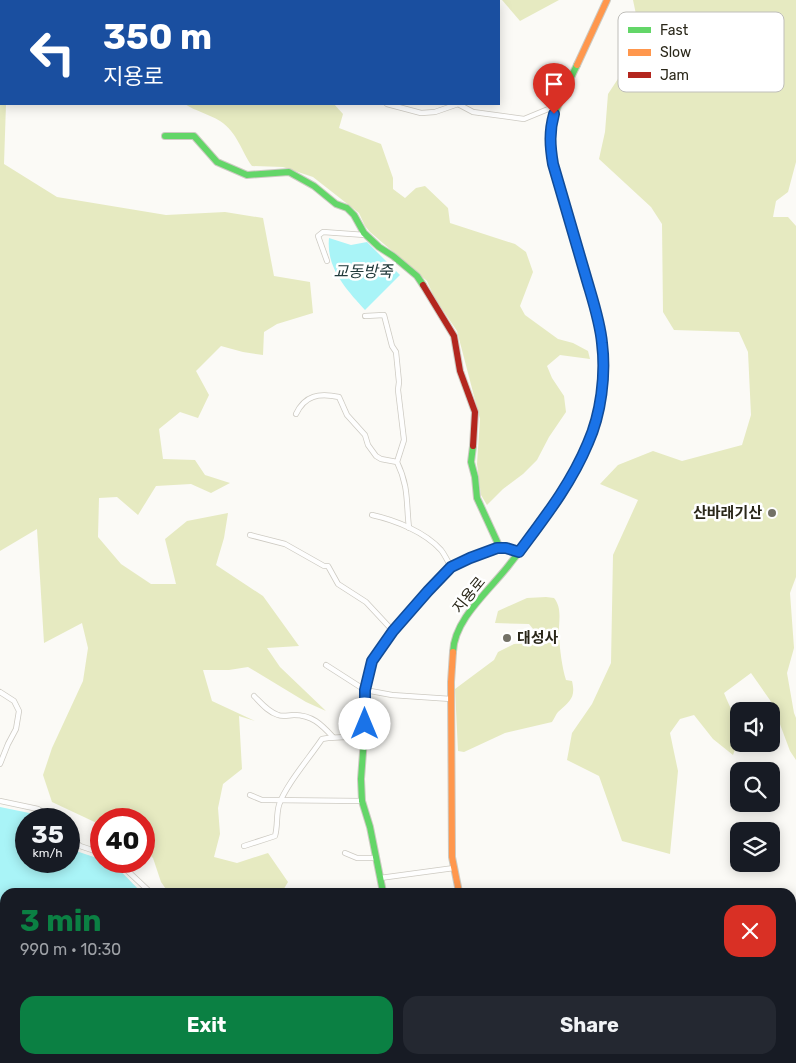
<!DOCTYPE html>
<meta charset="utf-8">
<style>
:root{--surface:#171b24;--page:#242831;--text:#f1f3f6;--muted:#9ea1a6;--accent:#0b8043}
body{margin:0;font-family:Rubik,"Noto Sans KR",sans-serif;background:var(--page);color:var(--text);height:100vh;display:flex;flex-direction:column;font-size:19px;white-space:nowrap}
*{box-sizing:border-box;margin:0}
p{font-size:16px;color:var(--muted)}
.icon{flex:none;width:28px;height:28px;fill:none;stroke:currentColor;stroke-width:2;stroke-linecap:round;stroke-linejoin:round}
.map{position:relative;flex:1;overflow:hidden}
.panel{position:absolute;left:0px;top:888px;width:796px;height:176px;display:flex;flex-direction:column;background:var(--surface);border-radius:15px 15px 0 0;box-shadow:0 2px 12px #0003}
.panel>*{flex:none}
.top-card{position:absolute;left:0px;top:0px;width:500px;height:105px;box-shadow:0 2px 12px #0003;background:#1a4fa0;color:#fff;overflow:hidden}
.buttons{position:absolute;left:730px;top:702px;display:grid;gap:10px}
.buttons a{display:grid;place-items:center;width:50px;height:50px;border-radius:10px;background:var(--surface);box-shadow:0 2px 12px #0003;font-size:25px}
.speed{position:absolute;left:15px;top:808px;display:flex;gap:10px;font-size:25px;font-weight:700;text-align:center}
.speed>*{display:grid;place-content:center;width:65px;height:65px;border-radius:50%;background:var(--surface);box-shadow:0 2px 12px #0003;line-height:1}
.speed small{font-size:12px;font-weight:400}
.speed .limit{border:8px solid #d22;background:#fff;color:#111}
.pin{position:absolute;display:grid;place-items:center;width:42px;height:42px;color:#fff;margin:-51px -21px;border-radius:50% 50% 50% 0;rotate:-45deg;box-shadow:0 0 5px #0007}
.pin .icon{rotate:45deg}
.me{position:absolute;width:55px;margin:-28px;rotate:0deg;stroke-linejoin:round;filter:drop-shadow(0 0 4px #0008)}
.turn{display:flex;align-items:center;gap:18px;height:105px;padding:0 20px;font-size:22px}
.turn .icon{width:65px;height:65px;stroke-width:2.5}
.turn b{display:block;font-size:35px;line-height:42px}
.round{display:grid;place-items:center;flex:none;width:52px;height:52px;border-radius:15px;background:var(--page)}
.head{display:flex;align-items:center;justify-content:space-between;height:85px;padding:0 20px}
h1{font-size:30px;font-weight:700;line-height:38px;color:var(--accent)}
.cta{display:flex;gap:10px;margin-top:auto;padding:10px 20px}
.cta a{flex:1;height:58px;border-radius:15px;background:var(--accent);color:#fff;font-size:20px;font-weight:700;line-height:58px;text-align:center}
.cta a+a{background:var(--page);color:var(--text)}
.map>svg:first-child{display:block}
.green{fill:#e6eac1}
.water{fill:#a9f4f7}
.lines{fill:none;stroke-linecap:round;stroke-linejoin:round}
.street-casing{stroke:#cdcac2;stroke-width:6}
.fast-casing{stroke:#cdcac2;stroke-width:8}
.slow-casing{stroke:#cdcac2;stroke-width:8}
.jam-casing{stroke:#cdcac2;stroke-width:8}
.street{stroke:#fefefe;stroke-width:4.5}
.fast{stroke:#63d668;stroke-width:6}
.slow{stroke:#ff974d;stroke-width:6}
.jam{stroke:#b3261e;stroke-width:6}
.route-casing{stroke:#114b97;stroke-width:12}
.route{stroke:#1a73e8;stroke-width:9}
.poi-dot{fill:#737166;stroke:#fff;stroke-width:2}
.labels{text-anchor:middle;stroke-width:5;stroke-linejoin:round;paint-order:stroke}
.poi-label{font-size:15px;font-weight:bold;fill:#2a2719;stroke:#fff;text-anchor:end}
.street-label{font-size:15px;fill:#2a2719;stroke:#fff}
.water-label{font-size:16px;font-style:italic;fill:#213a3b;stroke:#fff}
.key{fill:#fff;stroke:#bfbeba;stroke-width:1}
.key-label{font-size:14px;fill:#2a2719}
</style>
<div class="map">
<svg width="796" height="1063" viewBox="0 0 796 1063">
<rect width="100%" height="100%" fill="#fbfaf6"/>
<g class="green">
<polygon points="0,0 363,1 1,1 1,104 6,104 4,164 57,197 166,215 225,212 263,218 274,276 310,282 313,313 277,324 264,332 263,355 243,352 221,346 196,371 209,395 198,418 180,412 159,429 163,459 195,460 205,475 230,483 211,493 191,484 156,486 138,515 117,497 99,498 98,537 121,564 151,584 176,584 165,539 187,521 228,513 224,538 216,565 263,596 299,646 267,648 280,667 326,711 306,702 248,667 229,670 203,670 212,701 255,721 239,716 242,769 223,784 218,808 220,834 214,857 237,863 268,853 288,882 282,892 168,892 161,882 153,858 144,849 144,819 101,819 101,825 52,802 43,775 52,748 83,681 88,648 82,623 44,643 37,529 0,551"/>
<polygon points="502,0 559,0 520,21"/>
<path d="M633,0h163v162l-8,30 -12,9 -3,16h15l8,9v351l-6,16 4,55 -7,25 7,40 2,5v42l-6,-9 -18,-48 -21,-30 -27,20c11,27 20,33 9,62l-20,-16 -19,-24 -14,4 -10,14 8,38 -8,83 -48,-13 -23,-65 -32,-16 5,-27 20,-29 19,-41 2,-108 25,-55 -38,-16 18,-19 35,-14 29,10 60,-16 9,-30 -3,-63 -9,-20 -65,-2 -11,-18 -1,-88 -11,-17 -52,-48 6,-27 3,-38 25,-38 5,-32z"/>
<path d="M185,104h46l7,1 10,-1h86l9,10 -4,14 42,16 12,34v11l12,9 11,-10 9,-2 23,22 2,15 65,21 11,8 7,20 -13,34 5,9 33,24 15,4 15,8 2,8 -30,-4 -13,11 5,12 12,18 2,16 -17,25 -12,23 -14,14 -20,15 -16,16 -6,-10 -4,-31 3,-45 -23,-88 -23,-34 -7,-16 -57,-49 -5,-6 -6,-13 -46,-36 -30,-10 -31,-1c-11,-15 -14,-33 -32,-45 -11,-7 -25,-10 -35,-17z"/>
<path d="M546,597l8,1c9,11 4,25 5,38 1,15 3,31 7,44l6,1c4,17 -2,20 -14,31 -2,2 -4,7 -6,10l-47,11 -41,19 -6,-1 -3,-62 39,-29 4,-8 16,-8 12,-1 7,-6 1,-7 -5,-6 -34,-1 3,-12 29,-13z"/>
<polygon points="191,1059 231,1059 233,1063 192,1063"/>
</g>
<g class="water">
<path d="M329,238l22,7 16,-3 33,33 -35,35c-19,-21 -39,-42 -36,-72z"/>
<path d="M0,807l39,8 6,4h-19v42h43v-18l10,9 21,7 1,2c17,2 28,21 41,31h-137v17l-5,-7z"/>
<polygon points="71,1059 170,1059 160,1063 73,1063"/>
</g>
<g class="lines">
<g class="street-casing">
<g id="street">
<polyline points="387,104 421,113 435,112 458,104 473,112 524,119 558,105"/>
<polyline points="327,261 318,236 323,232 365,235"/>
<path d="M365,316l19,-1 8,31 4,6 3,30 -1,8 6,50 -7,22c12,25 9,40 12,66"/>
<path d="M296,414c9,-19 23,-21 43,-17l8,18 18,20 3,10 8,11 5,3 16,3"/>
<path d="M372,515c23,5 53,17 69,35 4,5 7,12 10,17"/>
<polyline points="250,535 285,544 324,566 328,566 338,584 366,602 393,631"/>
<polyline points="326,665 365,690 392,695 451,699"/>
<polyline points="0,692 14,701 19,711 16,729 8,744 0,764"/>
<path d="M254,696c7,7 14,16 24,19 5,2 11,0 16,0 18,0 27,9 39,22"/>
<polyline points="250,795 262,800 269,800 362,801"/>
<polyline points="0,801 38,809 55,819"/>
<polyline points="69,835 80,846 101,853"/>
<path d="M244,846l31,-10c3,-10 1,-21 4,-31 6,-19 31,-48 43,-66l6,-1 36,-2"/>
<polyline points="345,853 357,858 376,858"/>
<polyline points="117,861 150,892"/>
<polyline points="380,878 454,868"/>
<polyline points="427,1059 429,1063"/>
</g>
</g>
<g class="fast-casing">
<g id="fast">
<polyline points="165,136 194,136 217,162 247,175 289,172 314,186 336,204 347,208 354,215 364,233 379,247 393,256 417,276 423,285"/>
<polyline points="473,446 471,462 475,477 477,498 500,548"/>
<path d="M453,652c1,-33 37,-62 56,-87 17,-22 36,-44 51,-67 30,-46 46,-99 42,-155 -1,-22 -10,-45 -16,-66 -11,-38 -22,-75 -33,-113 -7,-44 6,-61 24,-99"/>
<polyline points="383,892 370,827 362,801 361,779 366,712 365,690 372,661 393,631 451,567 497,548 507,548 519,551"/>
<polyline points="0,965 5,976"/>
<polyline points="45,1059 48,1063"/>
<polyline points="532,1059 534,1063"/>
<polyline points="627,1063 639,1059"/>
</g>
</g>
<g class="slow-casing">
<g id="slow">
<polyline points="577,65 607,0"/>
<polyline points="453,652 451,682 452,857 459,892"/>
<polyline points="791,924 796,919"/>
</g>
</g>
<g class="jam-casing">
<polyline id="jam" points="423,285 454,336 460,371 475,412 473,446"/>
</g>
<use href="#street" class="street"/>
<use href="#fast" class="fast"/>
<use href="#slow" class="slow"/>
<use href="#jam" class="jam"/>
</g>
<g class="lines">
<g class="route-casing">
<path id="route" d="M365,724v-34l7,-29 21,-30 35,-40 23,-24 19,-9 27,-10h9l13,4c26,-35 52,-68 69,-109 13,-29 18,-68 14,-100 -2,-22 -10,-45 -16,-66 -11,-38 -22,-75 -33,-113 -3,-18 -4,-32 1,-50"/>
</g>
<use href="#route" class="route"/>
</g>
<g class="poi-dot">
<circle cx="772" cy="513" r="5"/>
<circle cx="507" cy="638" r="5"/>
</g>
<g class="labels">
<g class="poi-label">
<text x="762" y="518">산바래기산</text>
<text x="517" y="643" text-anchor="start">대성사</text>
</g>
<g class="street-label">
<text transform="translate(469 595) rotate(-51)" y="5">지용로</text>
</g>
<g class="water-label">
<text x="363" y="277">교동방죽</text>
</g>
</g>
<rect x="618" y="12" width="166" height="80" rx="8" class="key"/>
<rect x="628" y="27" width="23" height="6" fill="#63d668"/>
<rect x="628" y="49" width="23" height="7" fill="#ff974d"/>
<rect x="628" y="72" width="23" height="6" fill="#b3261e"/>
<g class="key-label">
<text x="660" y="35">Fast</text>
<text x="660" y="57">Slow</text>
<text x="660" y="80">Jam</text>
</g>
</svg>
<div class="buttons">
<a><svg class="icon" aria-label="sound" viewBox="0 0 24 24"><path d="M4 9h4l5-4v14l-5-4H4zM17 9q2 3 0 6"/></svg></a>
<a><svg class="icon" aria-label="search" viewBox="0 0 24 24"><circle cx="10" cy="10" r="6"/><path d="M15 15l6 6"/></svg></a>
<a><svg class="icon" aria-label="layers" viewBox="0 0 24 24"><path d="M12 4l9 5-9 5-9-5zM3 14l9 5 9-5"/></svg></a>
</div>
<div class="speed"><div>35<small>km/h</small></div><div class="limit">40</div></div>
<div class="pin" style="left:554px;top:114px;background:#d93025"><svg class="icon" aria-label="arrive" viewBox="0 0 24 24"><path d="M6 21V4h12l-3 4 3 4H6"/></svg></div>
<svg class="me" style="left:365px;top:724px" viewBox="-20 -20 40 40"><circle r="19" fill="#fff"/><path d="M0-13L10 11 0 6-10 11z" fill="#1a73e8"/></svg>
<div class="top-card">
<div class="turn"><svg class="icon" aria-label="left" viewBox="0 0 24 24"><path d="M17 20v-9H6M10 6l-5 5 5 5"/></svg><div><b>350 m</b>지용로</div></div>
</div>
<section class="panel">
<div class="head"><div><h1>3 min</h1><p>990 m · 10:30</p></div><a class="round" style="background:#d93025;color:#fff"><svg class="icon" aria-label="close" viewBox="0 0 24 24"><path d="M6 6l12 12M18 6L6 18"/></svg></a></div>
<div class="cta"><a>Exit</a><a>Share</a></div>
</section>
</div>
